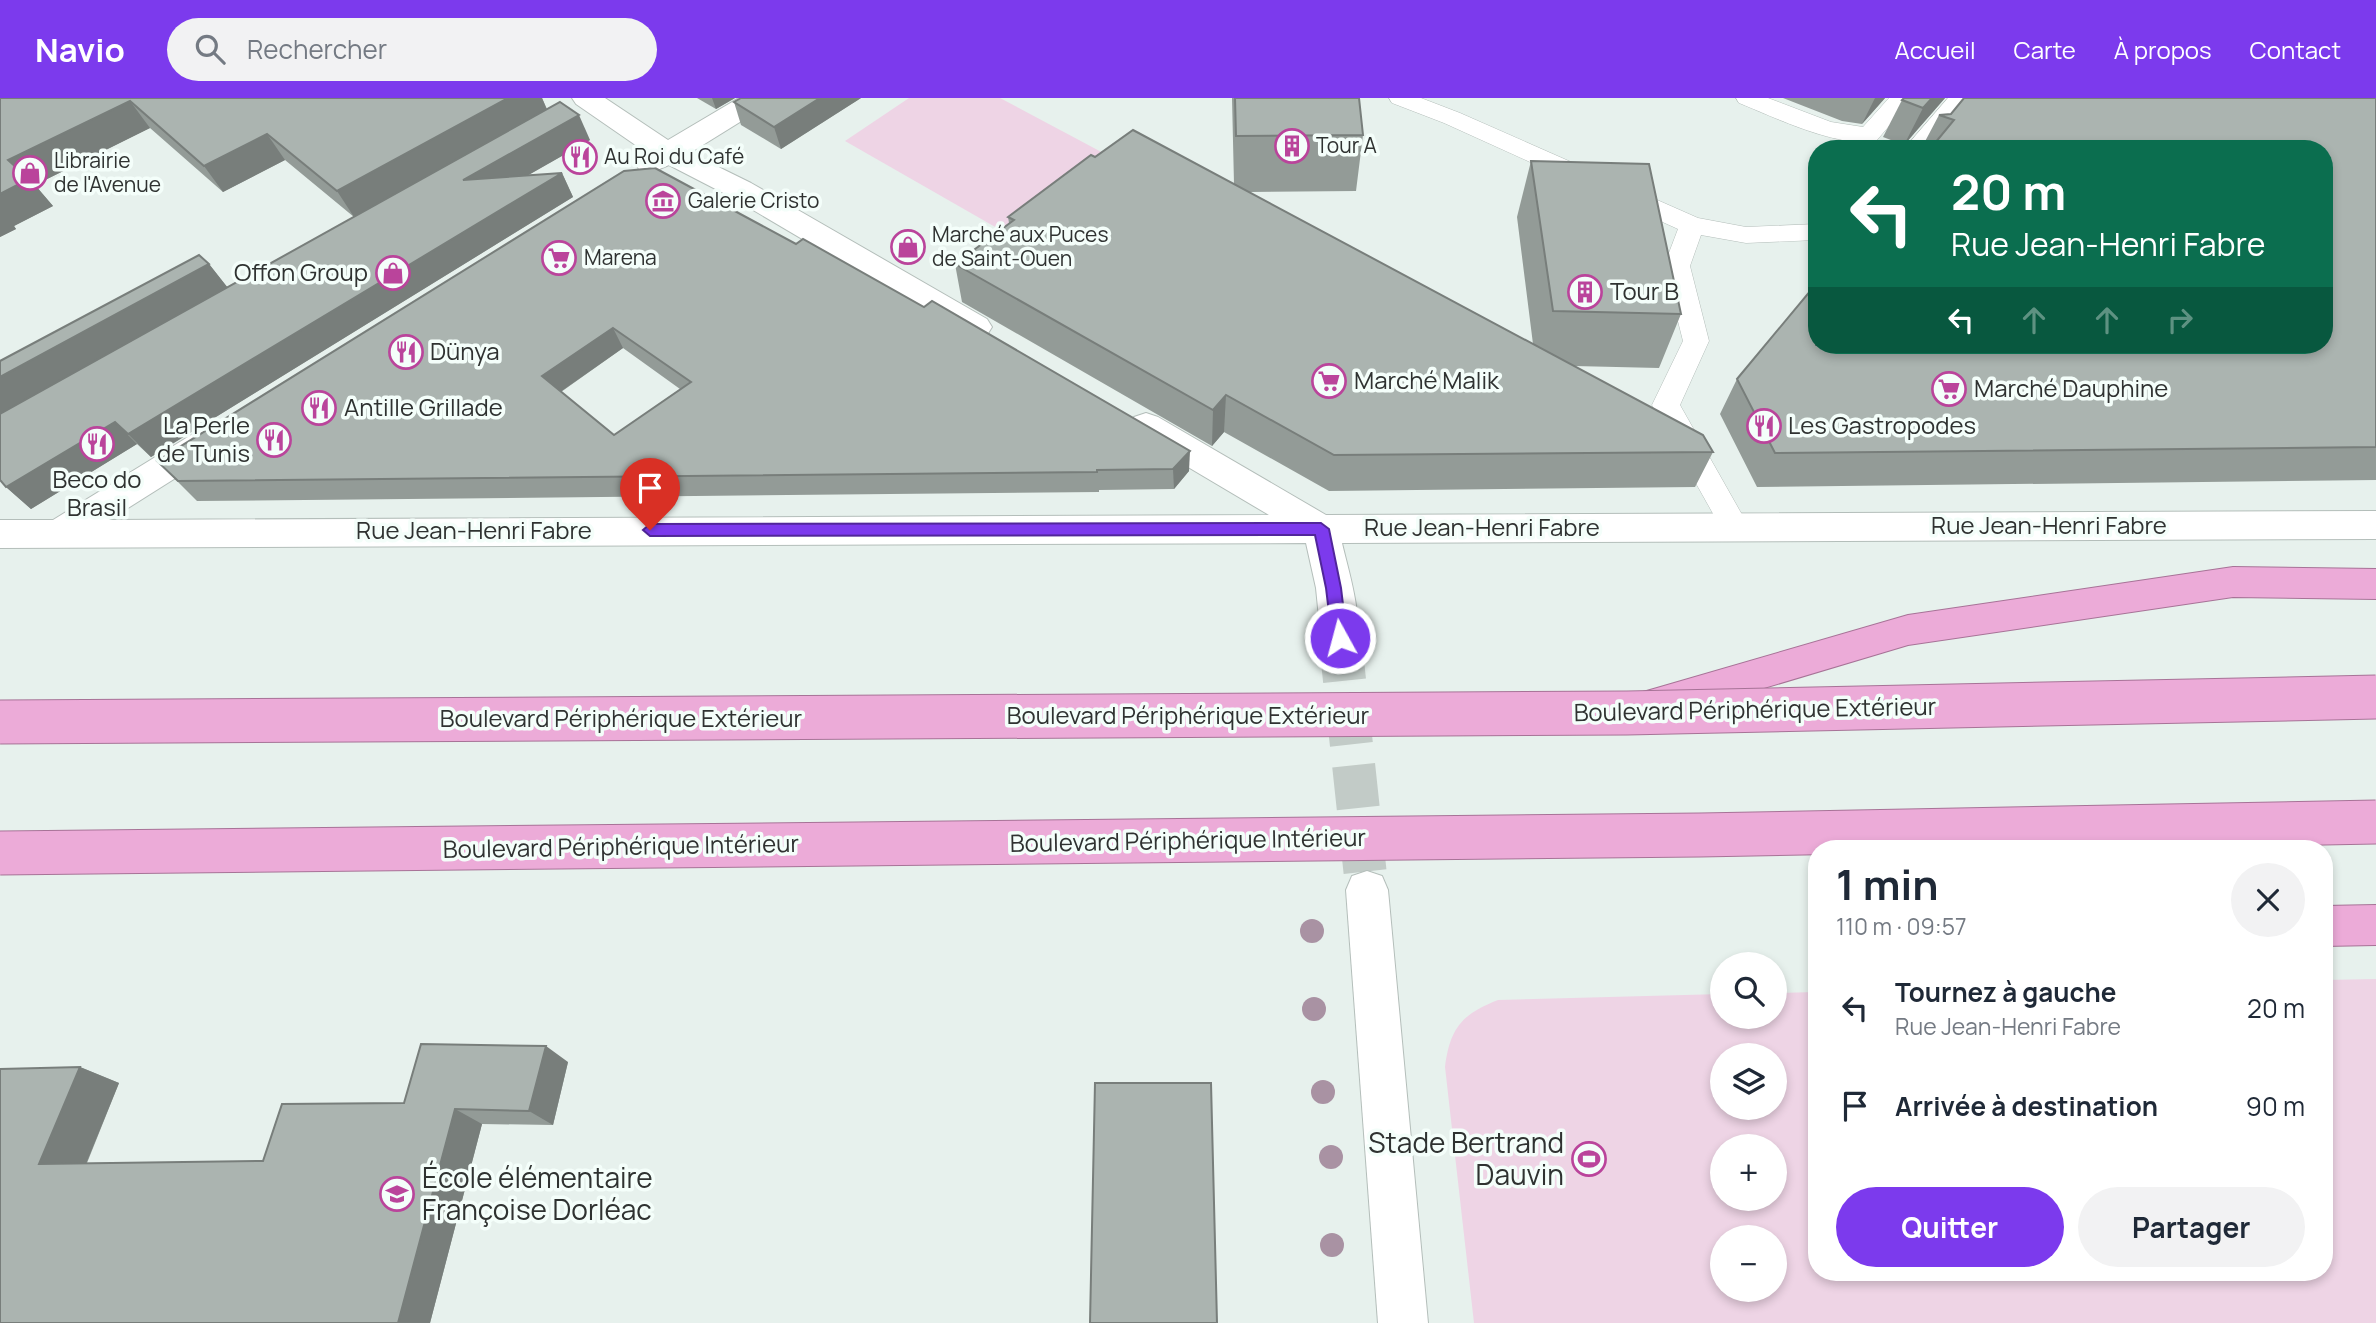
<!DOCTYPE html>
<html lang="fr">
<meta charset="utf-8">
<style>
:root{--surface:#fff;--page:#f2f2f3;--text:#1f2937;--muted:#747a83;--accent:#7c3aed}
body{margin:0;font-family:Manrope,sans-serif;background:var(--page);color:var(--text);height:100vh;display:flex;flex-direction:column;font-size:26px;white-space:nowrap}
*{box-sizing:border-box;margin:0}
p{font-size:23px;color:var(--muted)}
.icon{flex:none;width:38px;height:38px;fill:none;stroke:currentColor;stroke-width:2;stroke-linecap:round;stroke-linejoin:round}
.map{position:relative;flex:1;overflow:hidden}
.panel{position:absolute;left:1808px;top:742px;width:525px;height:441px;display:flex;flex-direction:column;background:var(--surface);border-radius:28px;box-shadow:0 4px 10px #0003}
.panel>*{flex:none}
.banner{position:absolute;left:1808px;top:42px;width:525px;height:214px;border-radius:28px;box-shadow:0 4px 10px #0003;background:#0b6e4f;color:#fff;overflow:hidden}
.fabs{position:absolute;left:1710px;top:854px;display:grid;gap:14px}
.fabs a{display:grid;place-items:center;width:77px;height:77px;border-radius:50%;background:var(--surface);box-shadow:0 4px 10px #0003;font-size:35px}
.pin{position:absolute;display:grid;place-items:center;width:60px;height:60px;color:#fff;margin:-72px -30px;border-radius:50% 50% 50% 0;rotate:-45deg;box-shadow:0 0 7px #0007}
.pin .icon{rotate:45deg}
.me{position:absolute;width:77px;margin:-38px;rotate:353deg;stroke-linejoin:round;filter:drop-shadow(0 0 5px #0008)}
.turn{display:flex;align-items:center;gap:24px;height:147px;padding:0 28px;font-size:32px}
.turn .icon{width:91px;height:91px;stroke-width:2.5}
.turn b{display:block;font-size:49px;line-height:60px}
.lanes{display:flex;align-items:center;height:66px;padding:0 28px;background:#0003;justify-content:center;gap:35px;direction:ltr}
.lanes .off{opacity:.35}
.round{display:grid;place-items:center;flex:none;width:74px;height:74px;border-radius:37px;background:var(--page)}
.summary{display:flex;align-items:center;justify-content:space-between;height:119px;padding:0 28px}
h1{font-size:42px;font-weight:700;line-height:52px}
.action{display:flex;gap:14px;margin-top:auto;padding:14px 28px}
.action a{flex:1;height:80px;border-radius:42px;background:var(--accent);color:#fff;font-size:28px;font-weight:700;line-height:80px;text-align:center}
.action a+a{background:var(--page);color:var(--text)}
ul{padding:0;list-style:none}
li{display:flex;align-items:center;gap:21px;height:98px;padding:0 28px}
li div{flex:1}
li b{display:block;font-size:26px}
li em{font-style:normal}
header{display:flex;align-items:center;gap:42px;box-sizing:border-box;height:98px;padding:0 35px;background:var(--accent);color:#fff}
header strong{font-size:33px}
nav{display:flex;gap:38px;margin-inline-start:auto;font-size:24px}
.search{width:490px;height:63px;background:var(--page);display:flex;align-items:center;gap:18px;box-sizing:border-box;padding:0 24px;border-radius:38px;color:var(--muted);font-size:26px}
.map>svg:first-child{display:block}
.green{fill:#eed4e5;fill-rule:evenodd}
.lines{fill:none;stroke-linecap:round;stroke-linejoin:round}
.minor-tunnel{stroke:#c2cbc7;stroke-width:43;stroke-dasharray:43 21;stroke-linecap:butt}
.service-casing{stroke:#b4beba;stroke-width:1}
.minor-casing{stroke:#b4beba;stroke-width:2}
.trunk-casing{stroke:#a77397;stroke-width:2}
.service{fill:#fff;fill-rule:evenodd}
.minor{fill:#fff;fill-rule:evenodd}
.trunk{fill:#ecabd8;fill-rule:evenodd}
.trunk-bridge-casing{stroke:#a77397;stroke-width:45;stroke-linecap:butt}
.trunk-bridge{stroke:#ecabd8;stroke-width:43}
.tree{fill:#a992a3}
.wall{fill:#939b97;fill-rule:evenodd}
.shaded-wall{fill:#787e7b}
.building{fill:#abb4b0;stroke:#787e7b;stroke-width:2;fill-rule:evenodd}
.route{fill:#7c3aed;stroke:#51269a;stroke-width:2}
.labels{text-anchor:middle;stroke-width:7;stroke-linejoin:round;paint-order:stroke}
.far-poi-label{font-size:21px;fill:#2f3231;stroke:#f4fefa;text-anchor:start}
.poi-label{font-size:24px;fill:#2f3231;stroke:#f4fefa;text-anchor:start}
.street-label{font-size:24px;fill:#2f3231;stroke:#f4fefa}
.near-poi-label{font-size:28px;fill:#2f3231;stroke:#f4fefa;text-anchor:end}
</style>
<header>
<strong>Navio</strong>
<div class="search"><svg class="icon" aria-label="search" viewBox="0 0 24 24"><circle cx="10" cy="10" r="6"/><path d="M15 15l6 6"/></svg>Rechercher</div>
<nav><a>Accueil</a><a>Carte</a><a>À propos</a><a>Contact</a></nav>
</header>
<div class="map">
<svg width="2376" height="1225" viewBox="0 0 2376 1225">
<rect width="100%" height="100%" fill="#e7f1ed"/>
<g class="green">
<polygon points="909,0 1000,0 1107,57 1004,134 845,43"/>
<path d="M2376,881v344h-902l-29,-256c5,-39 17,-53 53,-67l224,-6v23h52l1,-24 41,-1v280h508v-292zM1722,957h52v53h-52zM1722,1048h52v53h-52zM1722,1139h52v53h-52z"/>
</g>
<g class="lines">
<polyline class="minor-tunnel" points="1340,540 1367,792"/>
<g class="service-casing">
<g id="service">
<polygon points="1389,0 1421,0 1460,15 1698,120 1746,129 1816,126 1816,142 1746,145 1701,137 1690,168 1709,243 1680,307 1749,429 1745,437 1735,440 1725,437 1652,307 1683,243 1664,168 1678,131 1444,25 1392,5"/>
<path d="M1736,0h32l63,24 32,5 26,-29h24l-36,42c-36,10 -103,-23 -138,-37z"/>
<polygon points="1948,0 1971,0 1929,51 1904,51"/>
</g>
</g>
<g class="minor-casing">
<g id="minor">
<polygon points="572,0 605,0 668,42 739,0 773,0 769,6 690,55 751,85 987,221 992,229 987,237 976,240 965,237 731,99 669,67 650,75 640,73 636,66 647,55 576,6"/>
<path d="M1146,315l12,4 168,98 1050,-4v28l-1034,4c6,27 24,81 11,106l-13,4 -13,-4 -6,-11 -5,-50 -10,-45 -1306,5v-28h53l143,-88 12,-4 12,4 5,9 -5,9 -111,70 1160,-5 -135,-80 -5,-9 5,-9z"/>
<polygon points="1367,773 1382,778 1388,792 1428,1225 1378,1225 1346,792 1352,778"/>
</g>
</g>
<g class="trunk-casing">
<g id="trunk">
<polygon points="2233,469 2376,471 2376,501 2233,499 1908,547 1657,622 1643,618 1638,606 1643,594 1657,590 1908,517"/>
<polygon points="2376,807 2376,847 2324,848 2324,808"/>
</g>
</g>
<use href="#service" class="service"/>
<use href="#minor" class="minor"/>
<use href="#trunk" class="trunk"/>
<g class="trunk-bridge-casing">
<g id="trunk-bridge">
<polyline points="0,624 1627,615 2376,599"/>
<polyline points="0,755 1700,737 2376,724"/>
</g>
</g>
<use href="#trunk-bridge" class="trunk-bridge"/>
</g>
<g class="tree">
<circle cx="1312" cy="833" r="12"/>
<circle cx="1314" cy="911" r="12"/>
<circle cx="1323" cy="994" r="12"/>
<circle cx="1331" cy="1059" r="12"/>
<circle cx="1332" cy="1147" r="12"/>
</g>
<g class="wall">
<polygon points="0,0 542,0 547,11 590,42 528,77 562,75 573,99 151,359 137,346 31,411 6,389 209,166 227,189 354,119 285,62 223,94 150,30 35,87 53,108 14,128 16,131 0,139"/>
<polygon points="697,0 735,0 716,11"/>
<polygon points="861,0 781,51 741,27 734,4"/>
<polygon points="1232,0 1359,0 1363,37 1356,93 1249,94 1533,246 1517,119 1531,63 1681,216 1659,270 1574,268 1713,354 1695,389 1329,393 1224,334 1212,348 962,204 955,166 1009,125 1008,119 1095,59 1234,86"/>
<polygon points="1783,0 1885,0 1862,26 1842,23"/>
<polygon points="1945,0 1904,47 1883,39 1902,2"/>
<polygon points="2376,0 2376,382 1757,389 1720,316 1737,281 2324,51 1921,51 1939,17"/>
<path d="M796,146l128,63 265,164 -15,18 -75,1v2l-902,9 -40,-40zM623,250l57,41 -66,46 -53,-43z"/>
<polygon points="568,964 553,1027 482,1026 430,1225 0,1225 80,969 119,985 87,1065 263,1063 404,1005"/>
</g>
<g class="shaded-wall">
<polygon points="508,0 542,0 547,12 354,119 337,93"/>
<polygon points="712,0 735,0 716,11"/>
<polygon points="820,0 861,0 781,51 774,29"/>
<polygon points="1875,0 1885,0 1862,26"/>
<polygon points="1932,0 1945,0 1904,47 1923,10"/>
<polygon points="130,3 150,30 35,87 53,108 14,128 16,131 0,139 0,96 8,62"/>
<polygon points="579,17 590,42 476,107 463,82"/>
<polygon points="267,36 285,62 223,94 204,68"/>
<polygon points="562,75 573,99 151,359 128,336"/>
<polygon points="209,166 228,190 0,316 0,279"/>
<polygon points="613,230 623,250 553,299 542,278"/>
<polygon points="1226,297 1224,334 1212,348 1213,312"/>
<polygon points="115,324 137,346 31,411 6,389"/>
<polygon points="1190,353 1189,373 1174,391 1173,371"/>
<polygon points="546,948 568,964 553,1027 529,1013"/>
<polygon points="80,969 119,985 81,1078 39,1066"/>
<polygon points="455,1011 482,1026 430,1225 398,1225"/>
</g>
<g class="building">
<polygon points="0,0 508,0 337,93 267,36 204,68 130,3 8,62 29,81 0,96"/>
<polygon points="741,0 820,0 774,29 734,4"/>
<polygon points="1235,0 1359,0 1363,37 1236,38"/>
<polygon points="1904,0 1932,0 1923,10 1902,2"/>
<polygon points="1964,0 2376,0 2376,349 1775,355 1737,281 1816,186 1816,247 2324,247 2324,51 1930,51 1954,22 1939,17 1951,16"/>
<polygon points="560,4 579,17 463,82 562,75 128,336 115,324 6,389 0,382 0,316"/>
<polygon points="1133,32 1703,337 1713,354 1334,357 1226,297 1213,312 955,166 1014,122 1008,119 1091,57 1095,59"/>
<polygon points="1531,63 1649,66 1681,216 1553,213"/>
<path d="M655,70l141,76 7,-5 121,68 8,-6 258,150 -17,18 -76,1v2l-919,9 -21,-20 467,-290zM613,230l78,54 -77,53 -72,-59z"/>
<polygon points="199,157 209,166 0,279 0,263"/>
<polygon points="421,946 546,948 529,1013 455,1011 398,1225 0,1225 0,971 80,969 39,1066 263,1063 282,1006 404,1005"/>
<polygon points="1095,985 1211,985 1217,1225 1090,1225"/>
</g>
<polygon class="route" points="1321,425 1329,431 1341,490 1347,540 1340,546 1332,540 1326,490 1315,437 650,438 643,432 650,426"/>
<defs>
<g id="building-ring" transform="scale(1.75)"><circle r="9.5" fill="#f4fefa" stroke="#ba449b" stroke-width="1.5"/><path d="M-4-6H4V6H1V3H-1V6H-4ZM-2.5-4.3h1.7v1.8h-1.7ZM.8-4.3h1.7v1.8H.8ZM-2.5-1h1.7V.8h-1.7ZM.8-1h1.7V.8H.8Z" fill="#ba449b"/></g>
<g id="restaurant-ring" transform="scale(1.75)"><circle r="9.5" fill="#f4fefa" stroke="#ba449b" stroke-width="1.5"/><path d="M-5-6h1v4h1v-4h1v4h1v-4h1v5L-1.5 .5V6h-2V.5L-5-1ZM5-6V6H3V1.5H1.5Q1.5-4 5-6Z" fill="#ba449b"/></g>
<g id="shop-ring" transform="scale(1.75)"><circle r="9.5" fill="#f4fefa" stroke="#ba449b" stroke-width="1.5"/><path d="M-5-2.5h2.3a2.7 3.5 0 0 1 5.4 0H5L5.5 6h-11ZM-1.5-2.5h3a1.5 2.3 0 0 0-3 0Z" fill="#ba449b"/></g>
<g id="museum-ring" transform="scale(1.75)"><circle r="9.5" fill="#f4fefa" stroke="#ba449b" stroke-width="1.5"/><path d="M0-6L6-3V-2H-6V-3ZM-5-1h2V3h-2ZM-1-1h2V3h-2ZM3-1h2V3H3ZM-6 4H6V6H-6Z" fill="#ba449b"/></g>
<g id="supermarket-ring" transform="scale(1.75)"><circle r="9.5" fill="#f4fefa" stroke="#ba449b" stroke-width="1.5"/><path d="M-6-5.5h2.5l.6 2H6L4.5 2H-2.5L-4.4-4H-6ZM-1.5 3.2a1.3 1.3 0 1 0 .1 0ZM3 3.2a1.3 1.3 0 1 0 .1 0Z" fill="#ba449b"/></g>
<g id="stadium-ring" transform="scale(1.75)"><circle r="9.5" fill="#f4fefa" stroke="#ba449b" stroke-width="1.5"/><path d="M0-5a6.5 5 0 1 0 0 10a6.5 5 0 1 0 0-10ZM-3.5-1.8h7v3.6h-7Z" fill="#ba449b"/></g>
<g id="school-ring" transform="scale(1.75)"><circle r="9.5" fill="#f4fefa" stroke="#ba449b" stroke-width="1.5"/><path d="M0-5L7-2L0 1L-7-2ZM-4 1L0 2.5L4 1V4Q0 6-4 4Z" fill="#ba449b"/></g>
</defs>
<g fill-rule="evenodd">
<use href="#building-ring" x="1292" y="48"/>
<use href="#restaurant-ring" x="580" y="59"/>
<use href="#shop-ring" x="30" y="75"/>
<use href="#museum-ring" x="663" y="103"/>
<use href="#shop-ring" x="908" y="149"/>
<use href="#supermarket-ring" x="559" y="160"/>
<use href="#shop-ring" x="393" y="175"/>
<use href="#building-ring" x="1585" y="194"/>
<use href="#restaurant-ring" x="406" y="254"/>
<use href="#supermarket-ring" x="1329" y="283"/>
<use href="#supermarket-ring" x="1949" y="291"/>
<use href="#restaurant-ring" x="319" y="310"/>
<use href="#restaurant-ring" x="1764" y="328"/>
<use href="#restaurant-ring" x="274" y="342"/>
<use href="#restaurant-ring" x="97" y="346"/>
<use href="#stadium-ring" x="1589" y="1061"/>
<use href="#school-ring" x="397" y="1096"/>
</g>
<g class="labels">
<g class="far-poi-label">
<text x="1316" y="55">Tour A</text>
<text x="604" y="66">Au Roi du Café</text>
<text x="54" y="70">Librairie<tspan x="54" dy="24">de l'Avenue</tspan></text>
<text x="688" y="110">Galerie Cristo</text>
<text x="932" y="144">Marché aux Puces<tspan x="932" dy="24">de Saint-Ouen</tspan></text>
<text x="584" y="167">Marena</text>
</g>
<g class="poi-label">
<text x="368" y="183" text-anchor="end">Offon Group</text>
<text x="1610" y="202">Tour B</text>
<text x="430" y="262">Dünya</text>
<text x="1354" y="291">Marché Malik</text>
<text x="1974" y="299">Marché Dauphine</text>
<text x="344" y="318">Antille Grillade</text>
<text x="250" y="336" text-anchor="end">La Perle<tspan x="250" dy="28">de Tunis</tspan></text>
<text x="1788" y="336">Les Gastropodes</text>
<text x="97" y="390" text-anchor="middle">Beco do<tspan x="97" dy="28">Brasil</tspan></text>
</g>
<g class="street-label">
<text x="2049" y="436">Rue Jean-Henri Fabre</text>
<text x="1482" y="438">Rue Jean-Henri Fabre</text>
<text x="474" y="441">Rue Jean-Henri Fabre</text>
<text transform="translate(1755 612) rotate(-1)" y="8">Boulevard Périphérique Extérieur</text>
<text x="1188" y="626">Boulevard Périphérique Extérieur</text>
<text x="621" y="629">Boulevard Périphérique Extérieur</text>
<text transform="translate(1188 743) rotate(-1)" y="8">Boulevard Périphérique Intérieur</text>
<text transform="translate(621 749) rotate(-1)" y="8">Boulevard Périphérique Intérieur</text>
</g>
<g class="near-poi-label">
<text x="1564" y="1055">Stade Bertrand<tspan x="1564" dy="32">Dauvin</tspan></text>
<text x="422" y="1090" text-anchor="start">École élémentaire<tspan x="422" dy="32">Françoise Dorléac</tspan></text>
</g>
</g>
</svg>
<div class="fabs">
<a><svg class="icon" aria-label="search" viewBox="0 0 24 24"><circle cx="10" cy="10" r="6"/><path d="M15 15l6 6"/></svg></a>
<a><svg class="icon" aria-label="layers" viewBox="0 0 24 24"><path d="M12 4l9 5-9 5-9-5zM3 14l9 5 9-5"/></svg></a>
<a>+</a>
<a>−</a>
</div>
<div class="pin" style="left:650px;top:432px;background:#d93025"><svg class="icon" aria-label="arrive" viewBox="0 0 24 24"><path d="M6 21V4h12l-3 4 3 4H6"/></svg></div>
<svg class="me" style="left:1340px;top:540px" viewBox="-20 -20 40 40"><circle r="17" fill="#7c3aed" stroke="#fff" stroke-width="3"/><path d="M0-11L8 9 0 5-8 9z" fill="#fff"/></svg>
<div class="banner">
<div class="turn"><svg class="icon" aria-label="left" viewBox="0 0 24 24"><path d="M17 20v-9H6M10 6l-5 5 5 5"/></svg><div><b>20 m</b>Rue Jean-Henri Fabre</div></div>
<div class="lanes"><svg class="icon" aria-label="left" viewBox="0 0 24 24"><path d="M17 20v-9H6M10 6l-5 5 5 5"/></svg><svg class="icon off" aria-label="ahead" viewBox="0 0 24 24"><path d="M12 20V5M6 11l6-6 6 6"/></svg><svg class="icon off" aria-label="ahead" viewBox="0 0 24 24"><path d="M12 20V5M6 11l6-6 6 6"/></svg><svg class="icon off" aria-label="right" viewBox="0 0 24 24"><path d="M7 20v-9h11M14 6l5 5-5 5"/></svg></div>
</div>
<section class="panel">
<div class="summary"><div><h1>1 min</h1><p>110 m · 09:57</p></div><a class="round"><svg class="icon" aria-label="close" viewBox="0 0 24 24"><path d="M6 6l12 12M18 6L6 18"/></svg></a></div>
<ul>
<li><svg class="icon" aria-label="left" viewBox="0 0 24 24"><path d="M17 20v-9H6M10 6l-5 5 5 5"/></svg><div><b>Tournez à gauche</b><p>Rue Jean-Henri Fabre</p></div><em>20 m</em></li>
<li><svg class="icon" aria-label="arrive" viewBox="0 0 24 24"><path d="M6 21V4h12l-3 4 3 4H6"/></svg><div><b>Arrivée à destination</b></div><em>90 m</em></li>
</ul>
<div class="action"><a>Quitter</a><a>Partager</a></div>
</section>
</div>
